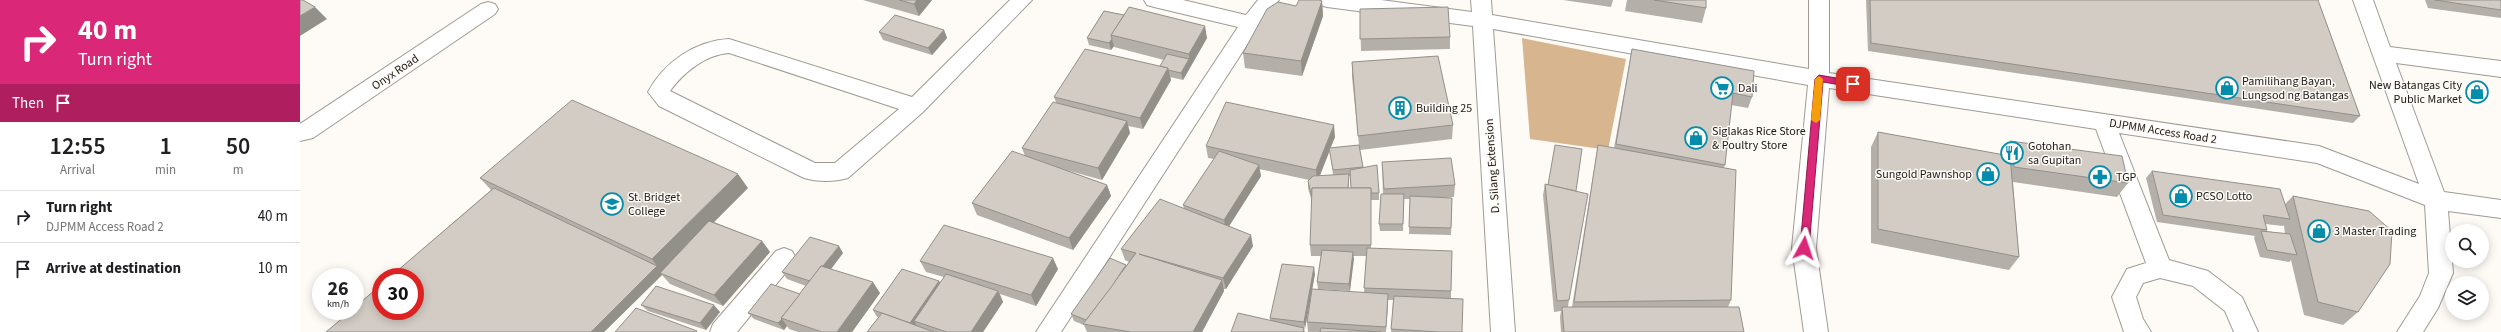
<!DOCTYPE html>
<style>
:root{--surface:#fff;--page:#f2f2f2;--text:#202124;--muted:#757577;--line:#e0e0e0}
body{margin:0;font-family:"Source Sans 3",sans-serif;background:var(--page);color:var(--text);height:100vh;display:flex;flex-direction:column;font-size:15px;white-space:nowrap}
*{box-sizing:border-box;margin:0}
p{font-size:13px;color:var(--muted)}
.icon{flex:none;width:22px;height:22px;fill:none;stroke:currentColor;stroke-width:2;stroke-linecap:round;stroke-linejoin:round}
.map{position:relative;flex:1;overflow:hidden}
.details{display:flex;flex-direction:column;background:var(--surface);width:300px}
.details>*{flex:none}
.top-card{background:#db2777;color:#fff;overflow:hidden}
.controls{position:absolute;left:2145px;top:224px;display:grid;gap:8px}
.controls a{display:grid;place-items:center;width:44px;height:44px;border-radius:50%;background:var(--surface);box-shadow:0 2px 10px #0003;font-size:20px}
.speed{position:absolute;left:12px;top:268px;display:flex;gap:8px;font-size:20px;font-weight:700;text-align:center}
.speed>*{display:grid;place-content:center;width:52px;height:52px;border-radius:50%;background:var(--surface);box-shadow:0 2px 10px #0003;line-height:1}
.speed small{font-size:10px;font-weight:400}
.speed .limit{border:6px solid #d22;background:#fff;color:#111}
.pin{position:absolute;display:grid;place-items:center;width:34px;height:34px;color:#fff;margin:-17px;border-radius:8px;box-shadow:0 2px 6px #0006}
.me{position:absolute;width:44px;margin:-22px;rotate:5deg;stroke-linejoin:round;filter:drop-shadow(0 0 3px #0008)}
.turn{display:flex;align-items:center;gap:14px;height:84px;padding:0 12px;font-size:18px}
.turn .icon{width:52px;height:52px;stroke-width:2.5}
.turn b{display:block;font-size:28px;line-height:34px}
.then{display:flex;align-items:center;height:38px;padding:0 12px;background:#0003;gap:8px;font-size:15px}
.eta{display:flex;justify-content:space-evenly;align-items:center;height:68px;text-align:center}
.eta b{font-size:24px;font-weight:600;line-height:28px}
ul{padding:0;list-style:none}
li{display:flex;align-items:center;gap:12px;height:52px;padding:0 12px;border-top:1px solid var(--line)}
li div{flex:1}
li b{display:block;font-size:15px}
li em{font-style:normal}
main{display:flex;flex:1;min-height:0}
.map>svg:first-child{display:block}
.forest{fill:#d6b58f}
.lines{fill:none;stroke-linecap:round;stroke-linejoin:round}
.minor-casing{stroke:#a09a93;stroke-width:2}
.minor{fill:#fff;fill-rule:evenodd}
.wall{fill:#b5afa9;fill-rule:evenodd}
.shaded-wall{fill:#938f89}
.building{fill:#d2ccc4;stroke:#938f89}
.route{fill:#db2777;stroke:#8e194d}
.slow{fill:#f59e0b}
.labels{text-anchor:middle;stroke-width:3;stroke-linejoin:round;paint-order:stroke}
.street-label{font-size:12px;fill:#1c1917;stroke:#fefaf6}
.poi-label{font-size:12px;fill:#1c1917;stroke:#fefaf6;text-anchor:start}
</style>
<main>
<section class="details">
<div class="top-card">
<div class="turn"><svg class="icon" aria-label="right" viewBox="0 0 24 24"><path d="M7 20v-9h11M14 6l5 5-5 5"/></svg><div><b>40 m</b>Turn right</div></div>
<div class="then">Then<svg class="icon" aria-label="arrive" viewBox="0 0 24 24"><path d="M6 21V4h12l-3 4 3 4H6"/></svg></div>
</div>
<div class="eta">
<div><b>12:55</b><p>Arrival</p></div>
<div><b>1</b><p>min</p></div>
<div><b>50</b><p>m</p></div>
</div>
<ul>
<li><svg class="icon" aria-label="right" viewBox="0 0 24 24"><path d="M7 20v-9h11M14 6l5 5-5 5"/></svg><div><b>Turn right</b><p>DJPMM Access Road 2</p></div><em>40 m</em></li>
<li><svg class="icon" aria-label="arrive" viewBox="0 0 24 24"><path d="M6 21V4h12l-3 4 3 4H6"/></svg><div><b>Arrive at destination</b></div><em>10 m</em></li>
</ul>
</section>
<div class="map">
<svg width="2201" height="332" viewBox="0 0 2201 332">
<rect width="100%" height="100%" fill="#fefaf6"/>
<polygon class="forest" points="1222,38 1326,59 1308,150 1230,139"/>
<g class="lines">
<g class="minor-casing">
<g id="minor">
<path d="M710,0h22l-109,112 -75,66c-13,4 -31,4 -44,0l-145,-72 -11,-14c16,-30 47,-51 81,-53l183,58zM429,53l170,56 -64,54h-20l-145,-72c14,-19 35,-36 59,-38z"/>
<polygon points="844,0 883,0 946,15 958,0 979,0 958,28 761,332 736,332 938,27 854,7 847,5"/>
<polygon points="1017,0 1081,0 1172,12 1171,0 1191,0 1192,15 1509,69 1509,0 1529,0 1529,73 2019,146 2119,184 2053,0 2073,0 2090,47 2201,61 2201,77 2096,63 2144,192 2201,200 2201,218 2148,211 2153,273 2138,308 2123,332 2097,332 2120,296 2129,273 2125,205 2017,163 1819,133 1869,260 1908,271 1942,297 1958,332 1934,332 1925,311 1893,286 1860,278 1843,283 1836,297 1843,319 1851,332 1824,332 1812,297 1827,269 1846,263 1796,129 1529,88 1516,248 1528,332 1504,332 1492,248 1508,85 1193,29 1215,332 1191,332 1173,26 1027,7 1020,5"/>
<polygon points="188,2 195,4 198,9 195,14 13,138 0,141 0,124 181,4"/>
<polygon points="484,248 492,251 496,258 492,265 437,332 410,332 413,324 476,251"/>
</g>
</g>
<use href="#minor" class="minor"/>
</g>
<g class="wall">
<polygon points="563,0 632,0 619,16"/>
<polygon points="1263,0 1313,0 1311,7"/>
<polygon points="1327,0 1406,0 1406,8 1402,23 1325,11"/>
<polygon points="1566,0 2018,0 2060,116 2053,123 1568,51"/>
<polygon points="2125,0 2201,0 2201,18 2128,8"/>
<polygon points="1022,1 1023,16 1002,76 945,68 943,53 996,6"/>
<polygon points="1060,9 1150,37 1150,49 1061,51"/>
<polygon points="804,11 907,38 883,80 870,77 871,80 843,129 828,126 830,133 802,180 766,170 807,185 811,196 773,250 677,215 672,203 725,156 722,148 756,102 754,97 860,66 864,60 814,47 814,46 811,50 789,45 787,38"/>
<polygon points="644,30 647,38 632,55 583,40 579,32"/>
<polygon points="1332,49 1452,97 1448,108 1431,105 1425,165 1424,167 1431,300 1428,307 1444,332 1261,332 1260,317 1261,311 1254,312 1243,195 1245,184 1276,191 1269,300 1268,307 1272,307 1296,157 1298,145 1314,148"/>
<path d="M1052,62l101,63 -1,14 -92,11 3,18 16,25v7h-8v48l80,43v8l11,33h-71l2,-32h-5l-2,32h-78l-1,-10 3,-24 -6,31 1,3h-74l39,-12v-2l45,-44 -3,15 52,4 2,-37h-13l-3,35 -32,-2 -1,-7 4,-26h-10l-1,-11 2,-43 -4,-14v-7l1,-1 -50,-11 2,7 -32,50 24,20 -27,43h-2v2l-22,41h-115l-3,-7 -10,-4 -3,-7 55,-48 3,-4 -4,-2 -4,-11 63,-40 -1,-4 31,-46 -6,-1 -2,-12 129,-9 -5,11 29,-3 -7,-68zM1030,150l3,25 -13,1zM1049,176h1l1,12h-2z"/>
<polygon points="1578,132 1701,155 1710,141 1828,183 1817,197 1713,182 1719,257 1709,270 1571,243 1571,147"/>
<polygon points="1082,162 1155,185 1154,197 1142,197 1152,198 1151,235 1109,234 1110,199 1104,199 1103,231 1080,231 1079,224 1083,194"/>
<path d="M1852,171l133,33 8,-8 65,116 -15,13 -39,-10 -13,-55 -2,2 -29,-5 -6,-19 1,-2 -98,-14 -11,-44zM1965,224l18,2 1,-1 1,9 -19,-3 1,-1z"/>
<polygon points="180,178 448,188 414,222 462,241 470,252 423,306 370,284 362,275 304,332 26,332 191,190"/>
<polygon points="543,253 531,269 580,293 552,332 498,332 489,329 487,326 484,330 454,319 448,313 500,294 506,286 487,279 482,272"/>
<polygon points="620,261 758,269 736,306 700,294 703,302 683,332 567,332 579,317 577,317 573,310 639,281 640,283 644,277 626,272"/>
<polygon points="341,305 420,312 406,330 348,311"/>
</g>
<g class="shaded-wall">
<polygon points="617,0 632,0 619,16 614,4"/>
<polygon points="1022,1 1023,16 1002,76 1001,61"/>
<polygon points="15,7 27,19 0,36 0,16"/>
<polygon points="905,26 907,38 883,80 881,73 889,59 889,54"/>
<polygon points="644,30 647,38 632,55 628,48"/>
<polygon points="812,39 814,46 811,50 809,43"/>
<polygon points="868,68 871,80 843,129 840,118"/>
<polygon points="827,121 830,133 802,180 798,168"/>
<polygon points="1034,125 1035,137 1017,182 1016,170"/>
<polygon points="959,165 961,176 926,231 924,220"/>
<polygon points="438,174 448,188 362,274 360,273 362,275 304,332 291,332 357,266 352,259"/>
<polygon points="807,185 811,196 773,250 769,238"/>
<polygon points="951,235 953,246 926,289 923,278"/>
<polygon points="462,241 470,252 423,306 414,295"/>
<polygon points="539,246 543,253 516,289 511,282"/>
<polygon points="1053,252 1054,259 1050,291 1049,284"/>
<polygon points="753,258 758,269 736,306 731,295"/>
<polygon points="1014,267 1015,274 1005,329 1004,322"/>
<polygon points="922,280 924,291 902,332 893,332"/>
<polygon points="639,281 643,288 614,321 617,326 610,323"/>
<polygon points="573,282 580,293 552,332 537,332"/>
<polygon points="698,291 703,302 683,332 671,332"/>
<polygon points="1088,294 1088,305 1086,332"/>
<polygon points="414,305 420,312 406,330 400,323"/>
<polygon points="482,319 487,326 484,330 478,323"/>
</g>
<g class="building">
<polygon points="0,0 3,0 15,7 0,16"/>
<polygon points="599,0 617,0 614,4"/>
<polygon points="999,0 1019,0 1022,1 1001,61 943,53 967,9 978,2 996,6"/>
<polygon points="1354,0 1406,0 1406,8"/>
<polygon points="1570,0 2018,0 2060,116 1571,43"/>
<polygon points="2135,0 2201,0 2201,10"/>
<polygon points="829,7 905,26 889,54 811,35"/>
<polygon points="1148,7 1150,37 1060,39 1060,9"/>
<polygon points="804,11 824,15 811,35 812,39 809,43 787,38"/>
<polygon points="595,15 644,30 628,48 579,32"/>
<polygon points="785,49 868,68 840,118 754,97"/>
<polygon points="1332,49 1454,71 1452,97 1433,93 1425,165 1316,144"/>
<polygon points="867,54 889,59 881,73 868,70 868,68 860,66"/>
<polygon points="1138,56 1153,125 1058,136 1052,62"/>
<polygon points="272,100 438,174 352,259 180,178"/>
<polygon points="753,102 827,121 798,168 722,148"/>
<polygon points="926,102 1034,125 1016,170 906,146"/>
<polygon points="1578,132 1710,156 1719,257 1578,229"/>
<polygon points="1710,141 1822,156 1828,183 1714,167"/>
<polygon points="1059,145 1063,167 1033,170 1029,148"/>
<polygon points="1255,145 1282,149 1276,191 1248,185"/>
<polygon points="1298,145 1436,170 1431,300 1274,302"/>
<polygon points="712,151 807,185 769,238 672,203"/>
<polygon points="919,151 959,165 924,220 883,205"/>
<polygon points="1151,158 1155,185 1084,189 1082,162"/>
<polygon points="1077,165 1079,193 1071,193 1071,188 1051,188 1050,170"/>
<polygon points="1852,171 1980,189 1990,219 1963,215 1967,230 1863,215"/>
<polygon points="1049,174 1048,188 1012,188 1012,198 1008,181 1013,176"/>
<polygon points="1245,184 1288,194 1269,300 1257,301"/>
<polygon points="194,188 357,266 291,332 26,332 51,311 55,311 55,307 81,285 81,311 115,311 115,277 90,277"/>
<polygon points="1012,188 1071,188 1071,245 1010,245"/>
<polygon points="1081,194 1104,194 1103,224 1079,224"/>
<polygon points="1110,196 1152,198 1151,228 1109,227"/>
<polygon points="1993,196 2069,211 2092,231 2090,264 2058,312 2018,302"/>
<polygon points="860,199 951,235 923,278 839,254 922,280 893,332 831,332 783,324 836,253 821,249"/>
<polygon points="409,221 462,241 414,295 360,273"/>
<polygon points="644,225 753,258 731,295 620,261"/>
<polygon points="1961,231 1990,234 1997,255 1967,250"/>
<polygon points="510,237 539,246 523,266 521,266 510,281 482,272"/>
<polygon points="1067,248 1152,251 1151,291 1064,288"/>
<polygon points="1022,250 1053,252 1049,284 1017,282"/>
<polygon points="810,258 826,265 812,286 786,320 771,314"/>
<polygon points="982,264 1014,267 1004,322 970,318"/>
<polygon points="521,266 573,282 537,332 522,332 481,318"/>
<polygon points="602,269 639,281 610,323 582,313 573,310"/>
<polygon points="646,274 698,291 671,332 647,332 614,321"/>
<polygon points="471,284 500,294 481,318 482,319 478,323 448,313"/>
<polygon points="356,286 414,305 400,323 341,305"/>
<polygon points="1012,289 1088,294 1086,327 1007,322"/>
<polygon points="1094,296 1163,299 1162,332 1139,332 1091,329"/>
<polygon points="1262,307 1439,307 1444,332 1264,332"/>
<polygon points="336,308 397,331 396,332 315,332"/>
<polygon points="582,313 634,332 567,332"/>
<polygon points="938,313 1004,328 1003,332 931,332"/>
<polygon points="1021,328 1081,332 1020,332"/>
</g>
<polygon class="route" points="1519,75 1553,81 1557,84 1553,87 1523,82 1509,248 1504,252 1500,248 1515,79"/>
<polygon class="slow" points="1519,76 1523,79 1520,120 1516,123 1511,120 1515,79"/>
<defs>
<g id="supermarket-ring" transform="scale(1.15)"><circle r="9.5" fill="#fefaf6" stroke="#048cab" stroke-width="1.5"/><path d="M-6-5.5h2.5l.6 2H6L4.5 2H-2.5L-4.4-4H-6ZM-1.5 3.2a1.3 1.3 0 1 0 .1 0ZM3 3.2a1.3 1.3 0 1 0 .1 0Z" fill="#048cab"/></g>
<g id="shop-ring" transform="scale(1.15)"><circle r="9.5" fill="#fefaf6" stroke="#048cab" stroke-width="1.5"/><path d="M-5-2.5h2.3a2.7 3.5 0 0 1 5.4 0H5L5.5 6h-11ZM-1.5-2.5h3a1.5 2.3 0 0 0-3 0Z" fill="#048cab"/></g>
<g id="building-ring" transform="scale(1.15)"><circle r="9.5" fill="#fefaf6" stroke="#048cab" stroke-width="1.5"/><path d="M-4-6H4V6H1V3H-1V6H-4ZM-2.5-4.3h1.7v1.8h-1.7ZM.8-4.3h1.7v1.8H.8ZM-2.5-1h1.7V.8h-1.7ZM.8-1h1.7V.8H.8Z" fill="#048cab"/></g>
<g id="restaurant-ring" transform="scale(1.15)"><circle r="9.5" fill="#fefaf6" stroke="#048cab" stroke-width="1.5"/><path d="M-5-6h1v4h1v-4h1v4h1v-4h1v5L-1.5 .5V6h-2V.5L-5-1ZM5-6V6H3V1.5H1.5Q1.5-4 5-6Z" fill="#048cab"/></g>
<g id="pharmacy-ring" transform="scale(1.15)"><circle r="9.5" fill="#fefaf6" stroke="#048cab" stroke-width="1.5"/><path d="M-2-6h4v4h4v4h-4v4h-4v-4h-4v-4h4Z" fill="#048cab"/></g>
<g id="university-ring" transform="scale(1.15)"><circle r="9.5" fill="#fefaf6" stroke="#048cab" stroke-width="1.5"/><path d="M0-5L7-2L0 1L-7-2ZM-4 1L0 2.5L4 1V4Q0 6-4 4Z" fill="#048cab"/></g>
</defs>
<g fill-rule="evenodd">
<use href="#supermarket-ring" x="1422" y="88"/>
<use href="#shop-ring" x="1927" y="88"/>
<use href="#shop-ring" x="2177" y="92"/>
<use href="#building-ring" x="1100" y="108"/>
<use href="#shop-ring" x="1396" y="138"/>
<use href="#restaurant-ring" x="1712" y="153"/>
<use href="#shop-ring" x="1688" y="174"/>
<use href="#pharmacy-ring" x="1800" y="177"/>
<use href="#shop-ring" x="1881" y="196"/>
<use href="#university-ring" x="312" y="204"/>
<use href="#shop-ring" x="2019" y="231"/>
</g>
<g class="labels">
<g class="street-label">
<text transform="translate(95 72) rotate(-34)" y="4">Onyx Road</text>
<text transform="translate(1863 131) rotate(9)" y="4">DJPMM Access Road 2</text>
<text transform="translate(1192 166) rotate(-94)" y="4">D. Silang Extension</text>
</g>
<g class="poi-label">
<text x="1942" y="85">Pamilihang Bayan,<tspan x="1942" dy="14">Lungsod ng Batangas</tspan></text>
<text x="2162" y="89" text-anchor="end">New Batangas City<tspan x="2162" dy="14">Public Market</tspan></text>
<text x="1438" y="92">Dali</text>
<text x="1116" y="112">Building 25</text>
<text x="1412" y="135">Siglakas Rice Store<tspan x="1412" dy="14">&amp; Poultry Store</tspan></text>
<text x="1728" y="150">Gotohan<tspan x="1728" dy="14">sa Gupitan</tspan></text>
<text x="1672" y="178" text-anchor="end">Sungold Pawnshop</text>
<text x="1816" y="181">TGP</text>
<text x="1896" y="200">PCSO Lotto</text>
<text x="328" y="201">St. Bridget<tspan x="328" dy="14">College</tspan></text>
<text x="2034" y="235">3 Master Trading</text>
</g>
</g>
</svg>
<div class="controls">
<a><svg class="icon" aria-label="search" viewBox="0 0 24 24"><circle cx="10" cy="10" r="6"/><path d="M15 15l6 6"/></svg></a>
<a><svg class="icon" aria-label="layers" viewBox="0 0 24 24"><path d="M12 4l9 5-9 5-9-5zM3 14l9 5 9-5"/></svg></a>
</div>
<div class="speed"><div>26<small>km/h</small></div><div class="limit">30</div></div>
<div class="pin" style="left:1553px;top:84px;background:#d93025"><svg class="icon" aria-label="arrive" viewBox="0 0 24 24"><path d="M6 21V4h12l-3 4 3 4H6"/></svg></div>
<svg class="me" style="left:1504px;top:248px" viewBox="-20 -20 40 40"><path d="M0-17L14 15 0 8-14 15z" fill="#db2777" stroke="#fff" stroke-width="4"/></svg>
</div>
</main>
